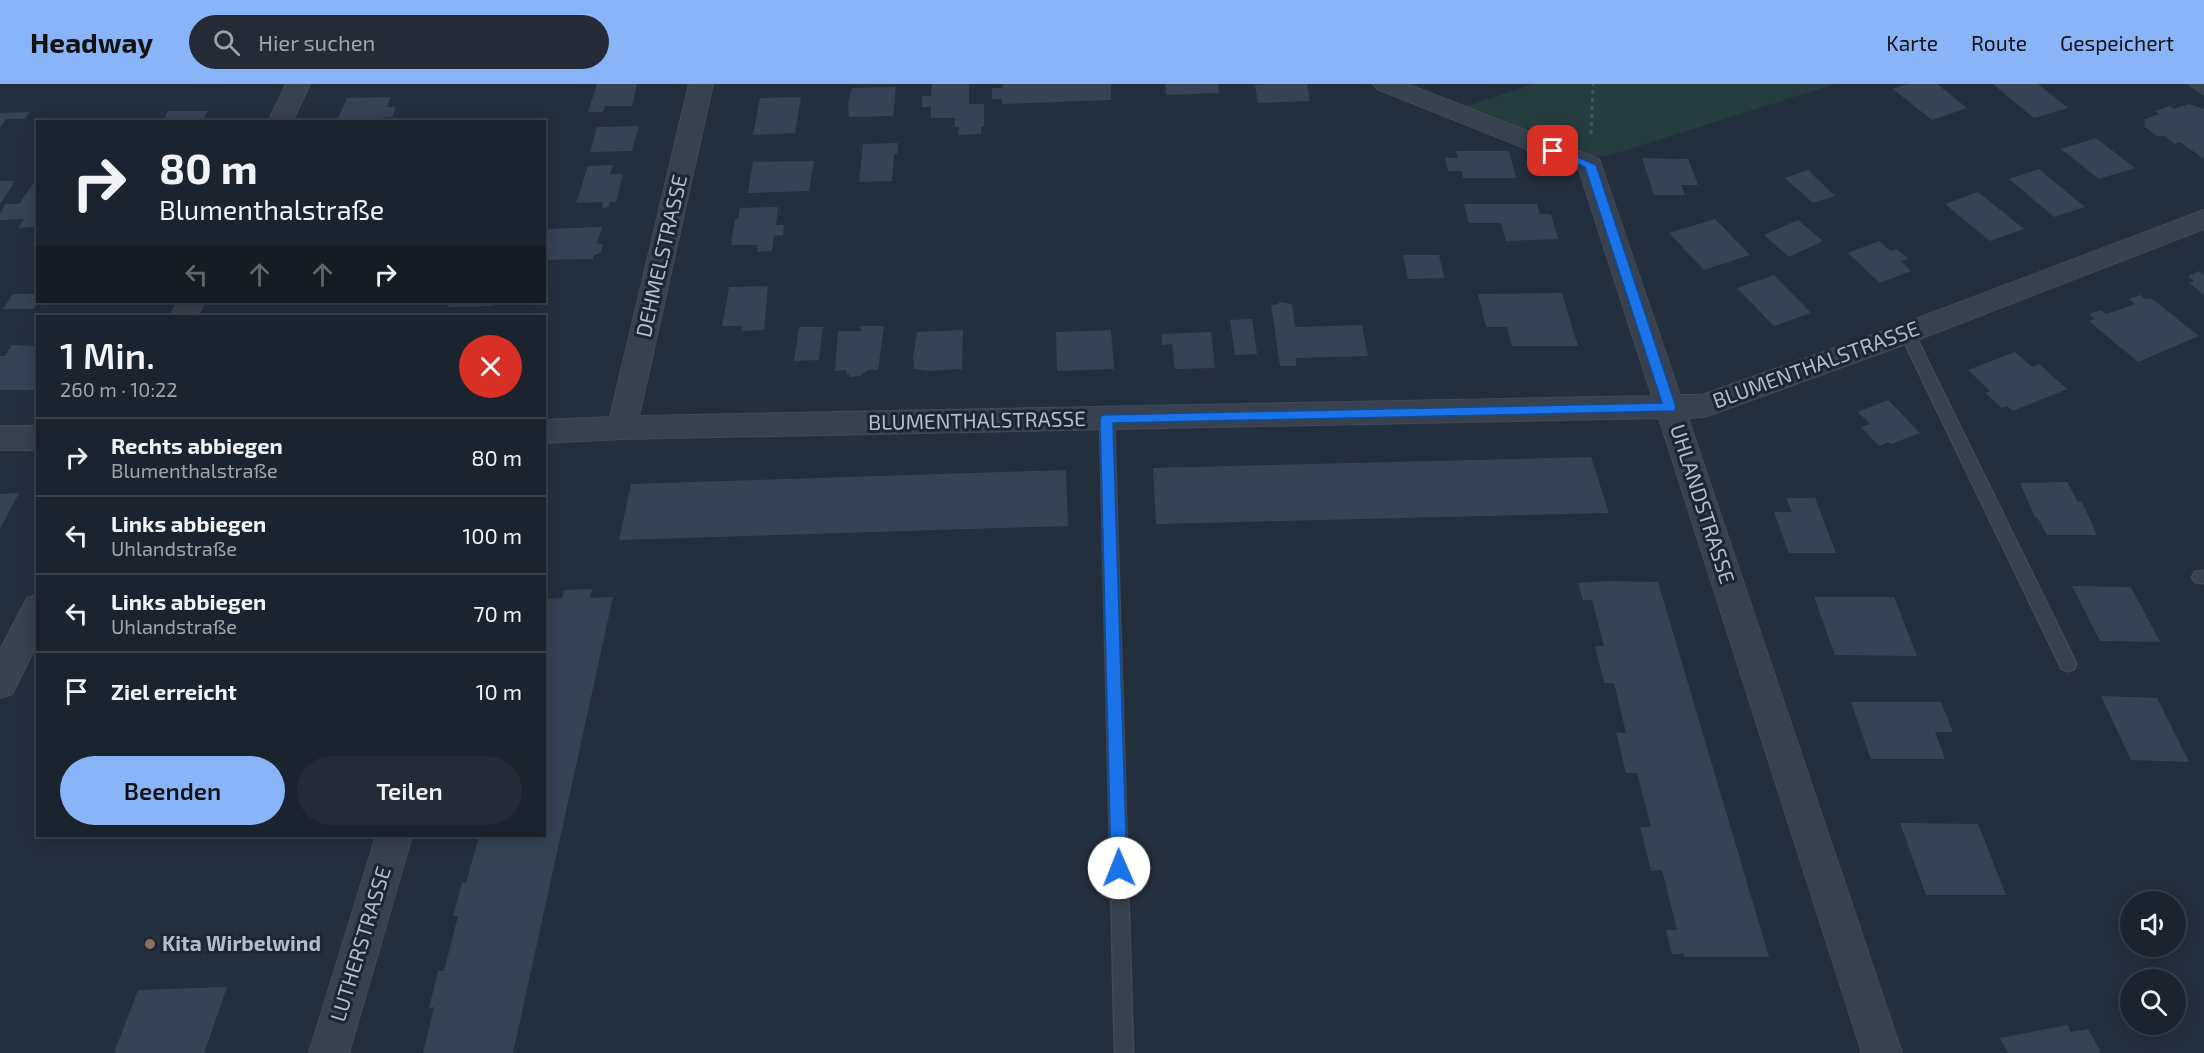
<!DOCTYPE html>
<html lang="de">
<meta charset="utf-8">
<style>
:root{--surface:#1b232e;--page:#242b36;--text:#f1f3f6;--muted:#a0a4aa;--line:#39404a;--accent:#8ab4f8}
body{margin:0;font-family:"Exo 2",sans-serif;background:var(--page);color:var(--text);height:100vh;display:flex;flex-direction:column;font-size:22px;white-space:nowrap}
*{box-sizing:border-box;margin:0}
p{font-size:20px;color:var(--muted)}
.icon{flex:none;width:33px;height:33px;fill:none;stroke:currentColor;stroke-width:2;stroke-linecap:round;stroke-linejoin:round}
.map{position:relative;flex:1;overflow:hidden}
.details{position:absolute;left:36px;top:231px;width:510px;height:522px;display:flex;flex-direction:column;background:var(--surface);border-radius:0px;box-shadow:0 3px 15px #0003,0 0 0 2px var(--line)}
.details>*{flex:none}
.hud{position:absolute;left:36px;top:36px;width:510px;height:183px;border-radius:0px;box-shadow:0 3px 15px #0003,0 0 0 2px var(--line);background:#1b232e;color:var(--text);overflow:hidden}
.buttons{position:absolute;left:2120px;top:807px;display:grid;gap:12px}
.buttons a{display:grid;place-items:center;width:66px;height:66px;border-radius:50%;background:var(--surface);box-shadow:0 3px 15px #0003,0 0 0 2px var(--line);font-size:30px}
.pin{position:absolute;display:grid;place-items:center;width:51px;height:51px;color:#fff;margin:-26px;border-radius:12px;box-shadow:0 3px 9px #0006}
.me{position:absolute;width:66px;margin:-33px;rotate:359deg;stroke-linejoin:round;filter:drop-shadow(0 0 4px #0008)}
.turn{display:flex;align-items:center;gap:21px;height:126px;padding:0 24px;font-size:27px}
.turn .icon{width:78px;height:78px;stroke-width:2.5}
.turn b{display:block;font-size:42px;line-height:51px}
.lanes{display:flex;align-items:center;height:57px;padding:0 24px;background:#0003;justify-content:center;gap:30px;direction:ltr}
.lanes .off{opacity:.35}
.round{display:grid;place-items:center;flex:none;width:63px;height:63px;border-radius:32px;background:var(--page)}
.overview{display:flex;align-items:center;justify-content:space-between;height:102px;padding:0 24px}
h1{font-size:36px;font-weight:600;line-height:45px}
.button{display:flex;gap:12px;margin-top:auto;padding:12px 24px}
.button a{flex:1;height:69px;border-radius:36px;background:var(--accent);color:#111;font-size:24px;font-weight:600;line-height:69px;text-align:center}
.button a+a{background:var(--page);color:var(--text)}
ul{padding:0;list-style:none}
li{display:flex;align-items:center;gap:18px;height:78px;padding:0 24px;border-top:2px solid var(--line)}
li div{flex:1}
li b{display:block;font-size:22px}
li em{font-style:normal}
header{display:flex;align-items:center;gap:36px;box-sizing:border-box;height:84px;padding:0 30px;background:var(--accent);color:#111}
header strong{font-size:28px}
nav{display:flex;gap:33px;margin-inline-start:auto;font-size:21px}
.search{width:420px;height:54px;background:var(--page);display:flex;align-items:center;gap:15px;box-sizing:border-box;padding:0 21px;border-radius:33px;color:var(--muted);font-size:22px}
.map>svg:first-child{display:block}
.green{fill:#263c3f}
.building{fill:#364354}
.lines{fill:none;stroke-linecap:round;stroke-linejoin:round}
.lane-casing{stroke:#414a57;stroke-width:3}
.street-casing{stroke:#414a57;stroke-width:2}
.path{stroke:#3f5557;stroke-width:3;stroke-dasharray:4 4;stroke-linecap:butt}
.lane{fill:#38414e;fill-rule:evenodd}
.street{fill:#38414e;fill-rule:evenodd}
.route{fill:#1a73e8;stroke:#114b97;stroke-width:1.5}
.education-dot{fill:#8d6e63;stroke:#1d2633;stroke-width:2}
.labels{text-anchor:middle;stroke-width:6;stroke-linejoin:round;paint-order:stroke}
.street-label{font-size:21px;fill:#b4bcc9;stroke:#1d2633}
.poi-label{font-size:21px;font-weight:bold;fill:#b4bcc9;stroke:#1d2633;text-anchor:start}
</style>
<header>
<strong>Headway</strong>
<div class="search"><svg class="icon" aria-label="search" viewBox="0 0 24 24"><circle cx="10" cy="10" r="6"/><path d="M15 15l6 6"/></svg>Hier suchen</div>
<nav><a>Karte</a><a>Route</a><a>Gespeichert</a></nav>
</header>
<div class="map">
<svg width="2204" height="969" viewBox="0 0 2204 969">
<rect width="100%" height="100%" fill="#242f3e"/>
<polygon class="green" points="1534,0 1835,0 1604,73 1583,71 1458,25"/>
<g class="building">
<polygon points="597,0 637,0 632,22 605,22 603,28 588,28"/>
<polygon points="932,0 969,0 969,20 984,20 984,42 981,43 981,50 958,51 959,43 955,43 955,34 931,34 931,23 922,23 922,12 931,12"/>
<polygon points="1003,0 1111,0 1111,16 1002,20 1002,15 992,15 992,4 1003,4"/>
<polygon points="1165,0 1218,0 1219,9 1166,11"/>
<polygon points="1268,0 1307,0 1310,17 1258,19 1255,1"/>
<polygon points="1908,0 1937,0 1967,24 1932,36 1893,5"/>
<polygon points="1993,0 2038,0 2068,24 2034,34"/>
<polygon points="896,3 893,32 849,33 848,19 852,4"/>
<polygon points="391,13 387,23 396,23 392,33 383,33 381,38 339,38 341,34 338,34 347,14"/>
<polygon points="801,13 795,49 753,51 760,14"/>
<polygon points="2189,20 2204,25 2204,75 2180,58 2175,60 2165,52 2157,52 2145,43 2144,39 2146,38 2143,36 2159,30 2155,27 2169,22 2174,25"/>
<polygon points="168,27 208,27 202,38 163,38"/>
<polygon points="30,28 25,35 6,35 0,44 0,29"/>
<polygon points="639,42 632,67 590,68 597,43"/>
<polygon points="2096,54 2135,84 2099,95 2061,65"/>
<polygon points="898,59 897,70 894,70 892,97 859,98 863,60"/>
<polygon points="1456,67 1509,67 1516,94 1463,94 1462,87 1448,87 1445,74 1458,74"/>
<polygon points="1642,74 1688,75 1698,101 1681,101 1685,111 1654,111"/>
<polygon points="814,77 809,107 748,109 753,78"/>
<polygon points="613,81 610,90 623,90 616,118 610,118 609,123 602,124 603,118 576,119 588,82"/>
<polygon points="2039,85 2085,123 2054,133 2009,95"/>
<polygon points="1808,86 1835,112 1813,119 1785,94"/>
<polygon points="0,97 15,97 0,120"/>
<polygon points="35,97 38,97 38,138 34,143 18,144 24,135 0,136 0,129 6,120 19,120"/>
<polygon points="1978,108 2024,145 1990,157 1945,120"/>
<polygon points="1464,120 1537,120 1540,130 1551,130 1558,155 1506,157 1501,139 1469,139"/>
<polygon points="778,123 776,141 784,141 783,151 774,152 772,167 757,168 758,161 731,161 735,135 738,135 740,124"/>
<polygon points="1715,135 1750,171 1704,186 1669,149"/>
<polygon points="1798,136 1823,157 1789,173 1764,151"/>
<polygon points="602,143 597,159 603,160 601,168 593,172 593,175 544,176 544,145"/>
<polygon points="1879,157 1890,167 1897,165 1908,175 1901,177 1911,187 1880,199 1848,169"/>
<polygon points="1403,171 1439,171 1444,194 1408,195"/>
<polygon points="2199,187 2204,191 2204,211 2189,199 2194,197 2188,192"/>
<polygon points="1774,191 1811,229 1774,242 1737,204"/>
<polygon points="768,202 764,246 742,247 743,242 722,242 729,203"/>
<polygon points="1562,209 1578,262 1512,262 1507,243 1486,243 1478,210"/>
<polygon points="13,210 38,210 39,218 34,225 3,225"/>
<polygon points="2140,211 2146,215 2151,214 2199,252 2138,278 2089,237 2095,235 2089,230 2101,226 2106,230 2135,220 2129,215"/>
<polygon points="449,218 492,218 491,222 447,223"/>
<polygon points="1279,218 1292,220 1295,243 1362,241 1368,272 1296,274 1296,282 1280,282 1271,221 1279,220"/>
<polygon points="1252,235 1257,270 1235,271 1230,236"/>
<polygon points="860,242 884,242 878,286 868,286 860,292 851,293 846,288 846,286 835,287 838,247 861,247"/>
<polygon points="799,243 823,243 819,276 794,277"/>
<polygon points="963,246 962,285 929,287 914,285 913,274 917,248"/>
<polygon points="1111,246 1114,285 1057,287 1056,248"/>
<polygon points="1211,248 1215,284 1175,285 1172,260 1162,261 1161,250"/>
<polygon points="12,261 38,262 36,306 0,306 0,272 5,272"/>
<polygon points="2015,268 2032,283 2039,280 2067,305 2013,327 2007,322 2002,324 1985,309 1990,307 1968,286"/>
<polygon points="1888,316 1920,349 1891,360 1888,358 1879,362 1861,343 1870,340 1858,328"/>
<polygon points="1591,373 1609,429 1156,440 1153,384"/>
<polygon points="1066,386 1068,442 619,456 631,400"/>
<polygon points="2067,398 2078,418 2082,418 2097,451 2047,451 2037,433 2035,433 2020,399"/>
<polygon points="19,409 0,445 0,410"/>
<polygon points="1786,414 1815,414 1836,469 1789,469 1774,428 1792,428"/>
<polygon points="1607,497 1658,498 1769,873 1684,873 1684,870 1672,870 1666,846 1677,846 1662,786 1651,787 1640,743 1651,743 1637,689 1626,689 1616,648 1626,649 1614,599 1604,599 1595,562 1604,562 1592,516 1583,516 1578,499"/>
<polygon points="2072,502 2131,503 2160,558 2100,557"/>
<polygon points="592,505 590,514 613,513 513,969 423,969 434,923 429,924 438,887 444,887 458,832 453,832 462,799 466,799 479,752 544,752 544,515 562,514 564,506"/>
<polygon points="1814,513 1894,513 1917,572 1835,571"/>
<polygon points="2101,612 2157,614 2189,678 2131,676"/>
<polygon points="1851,618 1941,618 1953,648 1935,648 1945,675 1871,675"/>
<polygon points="1900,739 1978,740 2006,811 1926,811"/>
<polygon points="227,903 204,969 114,969 138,906"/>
<polygon points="2067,941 2071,948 2088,945 2101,969 2008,969 2000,954"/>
</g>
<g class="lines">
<g class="lane-casing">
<g id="lane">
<polygon points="2190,0 2203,0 2204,10"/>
<polygon points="1907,244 1914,249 2074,575 2076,580 2074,585 2068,587 2062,585 1900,249"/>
<polygon points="1107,329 1114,334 1133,969 1115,969 1100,334"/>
<polygon points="2204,487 2204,499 2195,498 2192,493 2195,488"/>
</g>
</g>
<g class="street-casing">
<g id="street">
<polygon points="286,0 310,0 292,38 268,38"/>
<polygon points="689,0 713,0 639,332 1652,312 1579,86 1377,5 1373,0 1407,0 1599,75 1680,311 1702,311 1897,242 2204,126 2204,145 1917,256 1713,330 1703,333 1688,334 1902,969 1862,969 1659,334 622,355 544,359 544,336 610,333"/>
<polygon points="177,218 205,218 197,232 171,232"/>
<rect x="0" y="342" width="38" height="24"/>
<polygon points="38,510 38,558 12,610 0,614 0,566 27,514"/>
<polygon points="376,752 412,752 349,969 309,969"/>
</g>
</g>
<polyline class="path" points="1591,50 1593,0"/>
<use href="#lane" class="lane"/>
<use href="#street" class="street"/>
</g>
<polygon class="route" points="1553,63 1596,81 1676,323 1674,327 1113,339 1127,784 1124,790 1119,792 1113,790 1111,784 1100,334 1102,331 1662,319 1585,83 1549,69 1547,67"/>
<circle class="education-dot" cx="150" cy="860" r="6"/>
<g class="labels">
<g class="street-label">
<text transform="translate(662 172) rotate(-77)" y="7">DEHMELSTRASSE</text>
<text transform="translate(1816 281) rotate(-20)" y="7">BLUMENTHALSTRASSE</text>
<text transform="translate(977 337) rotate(-1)" y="7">BLUMENTHALSTRASSE</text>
<text transform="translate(1702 420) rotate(72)" y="7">UHLANDSTRASSE</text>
<text transform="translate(361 860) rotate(-73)" y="7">LUTHERSTRASSE</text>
</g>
<g class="poi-label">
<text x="162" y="867">Kita Wirbelwind</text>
</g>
</g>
</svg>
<div class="buttons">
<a><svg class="icon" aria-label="sound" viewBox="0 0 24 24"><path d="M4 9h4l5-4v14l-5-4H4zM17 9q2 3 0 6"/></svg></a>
<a><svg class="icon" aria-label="search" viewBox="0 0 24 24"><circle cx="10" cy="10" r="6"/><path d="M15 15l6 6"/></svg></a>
</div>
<div class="pin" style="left:1553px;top:67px;background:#d93025"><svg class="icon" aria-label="arrive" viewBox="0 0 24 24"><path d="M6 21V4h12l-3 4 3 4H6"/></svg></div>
<svg class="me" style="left:1119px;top:784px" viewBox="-20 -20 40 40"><circle r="19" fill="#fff"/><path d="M0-13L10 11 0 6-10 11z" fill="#1a73e8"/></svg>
<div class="hud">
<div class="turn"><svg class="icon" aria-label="right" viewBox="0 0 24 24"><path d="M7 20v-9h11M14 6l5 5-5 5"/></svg><div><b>80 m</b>Blumenthalstraße</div></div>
<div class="lanes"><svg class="icon off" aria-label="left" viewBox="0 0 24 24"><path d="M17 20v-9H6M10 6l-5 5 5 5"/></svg><svg class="icon off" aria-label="ahead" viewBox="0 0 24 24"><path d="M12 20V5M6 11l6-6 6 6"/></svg><svg class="icon off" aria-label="ahead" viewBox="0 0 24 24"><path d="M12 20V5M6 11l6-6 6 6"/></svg><svg class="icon" aria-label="right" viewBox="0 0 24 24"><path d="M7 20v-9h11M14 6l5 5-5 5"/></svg></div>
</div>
<section class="details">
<div class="overview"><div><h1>1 Min.</h1><p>260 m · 10:22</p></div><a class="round" style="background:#d93025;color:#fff"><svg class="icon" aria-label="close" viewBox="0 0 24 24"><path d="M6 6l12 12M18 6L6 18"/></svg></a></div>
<ul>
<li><svg class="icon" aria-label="right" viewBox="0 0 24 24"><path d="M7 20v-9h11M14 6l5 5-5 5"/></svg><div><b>Rechts abbiegen</b><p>Blumenthalstraße</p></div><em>80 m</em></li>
<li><svg class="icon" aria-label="left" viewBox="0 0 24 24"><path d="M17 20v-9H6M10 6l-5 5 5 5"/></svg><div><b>Links abbiegen</b><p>Uhlandstraße</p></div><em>100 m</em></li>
<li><svg class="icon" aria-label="left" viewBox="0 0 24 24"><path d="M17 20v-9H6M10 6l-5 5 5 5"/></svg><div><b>Links abbiegen</b><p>Uhlandstraße</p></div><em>70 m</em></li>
<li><svg class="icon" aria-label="arrive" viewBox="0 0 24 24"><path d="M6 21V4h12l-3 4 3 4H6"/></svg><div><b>Ziel erreicht</b></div><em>10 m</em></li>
</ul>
<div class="button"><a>Beenden</a><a>Teilen</a></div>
</section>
</div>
